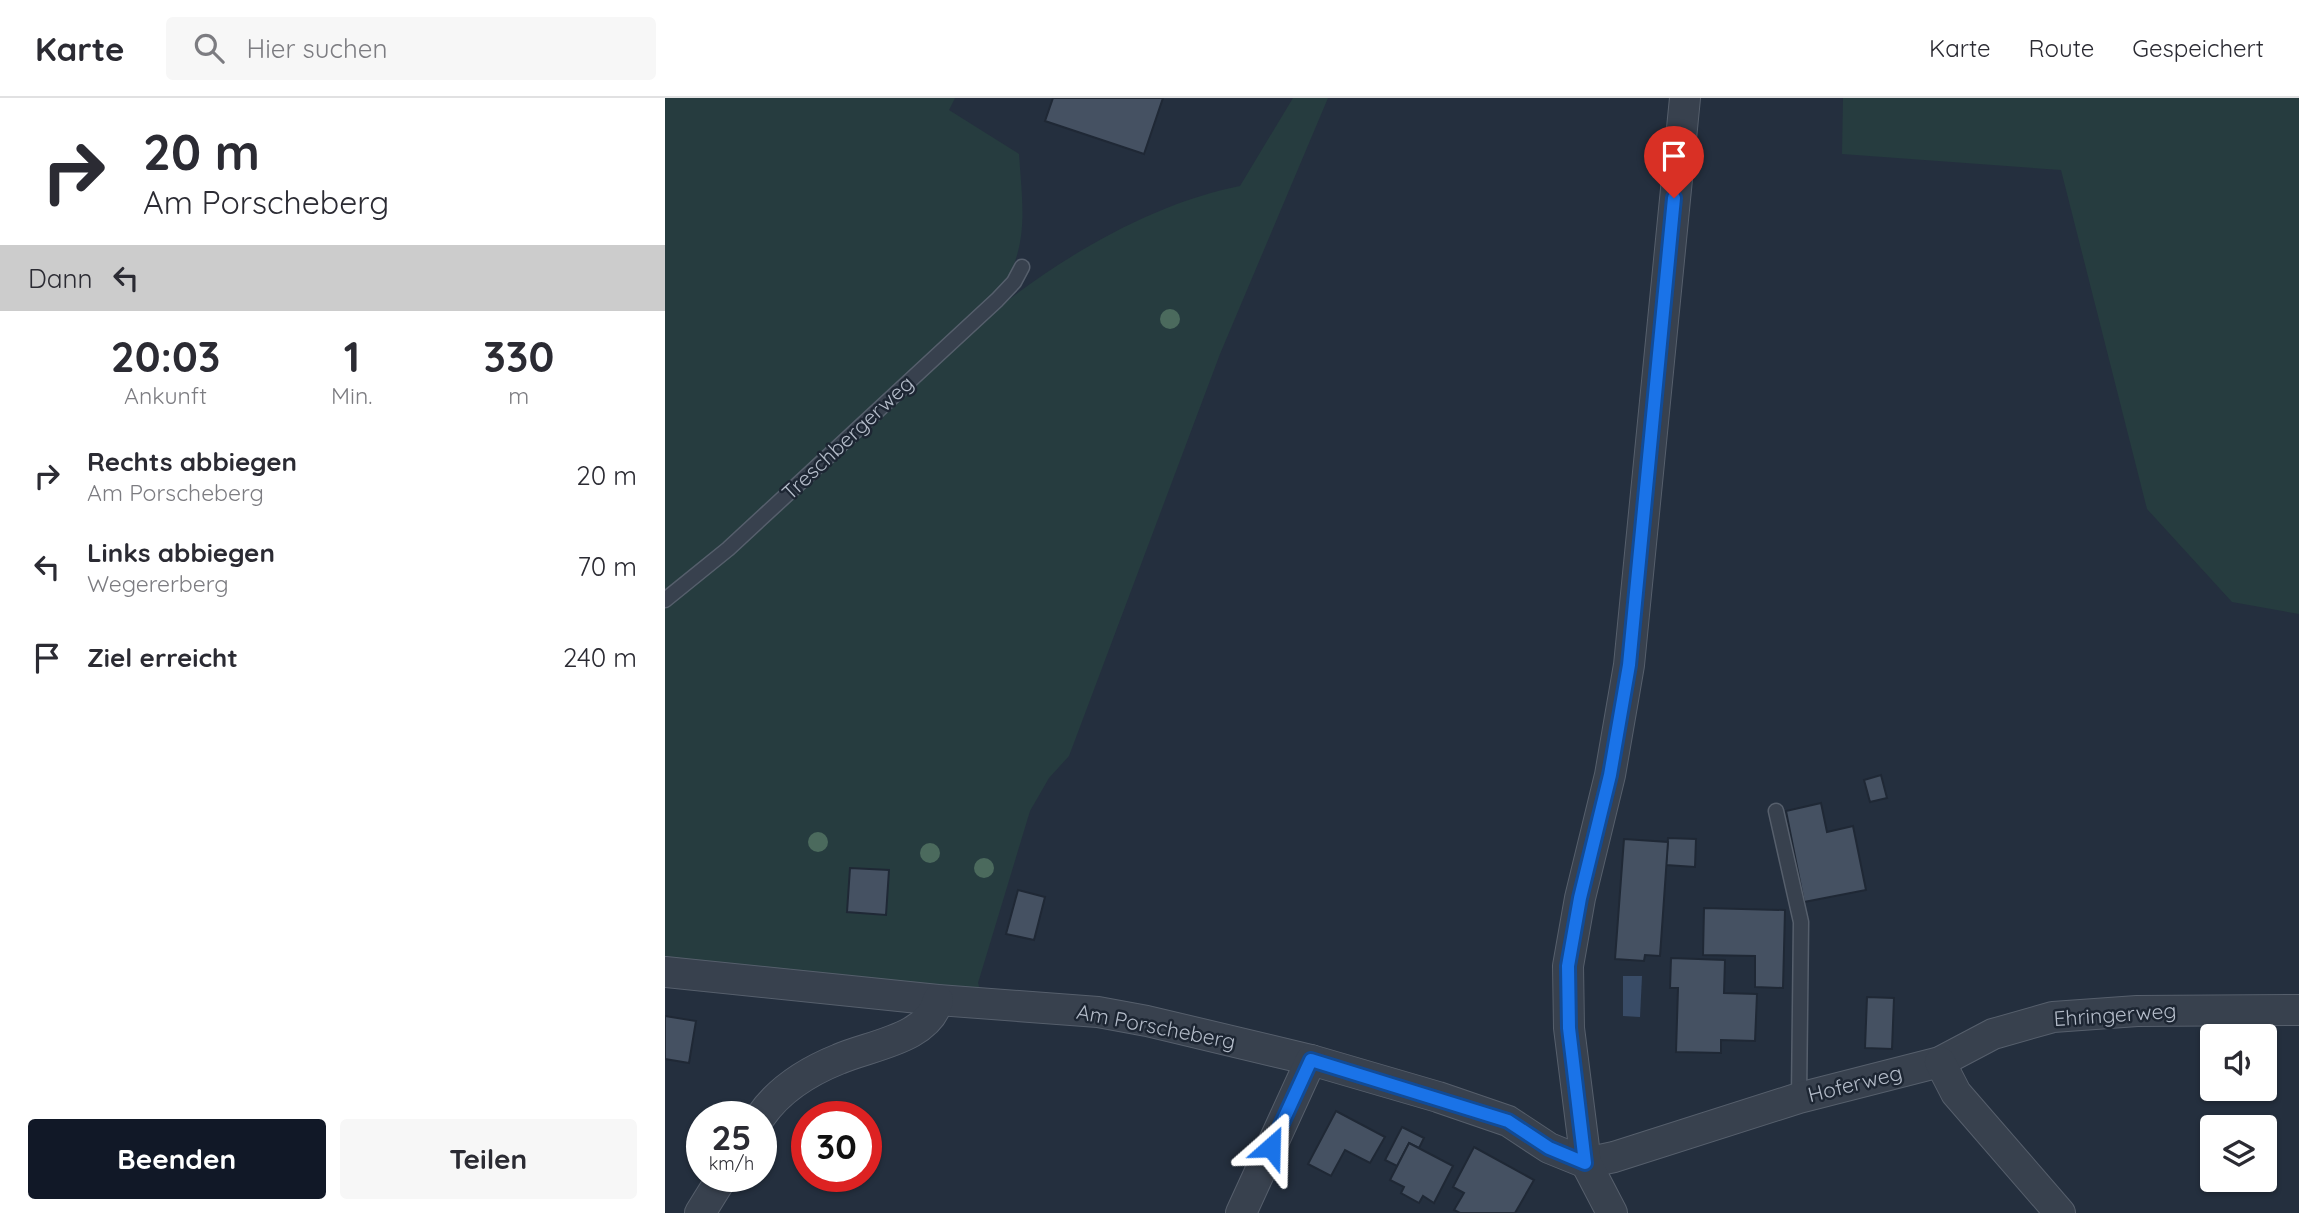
<!DOCTYPE html>
<html lang="de">
<style>
:root{--surface:#fff;--page:#f7f7f7;--text:#2b2b33;--muted:#7c7c81;--line:#e1e1e2;--accent:#111827}
body{margin:0;font-family:Quicksand,sans-serif;background:var(--page);color:var(--text);height:100vh;display:flex;flex-direction:column;font-size:26px;white-space:nowrap}
*{box-sizing:border-box;margin:0}
p{font-size:23px;color:var(--muted)}
.icon{flex:none;width:38px;height:38px;fill:none;stroke:currentColor;stroke-width:2;stroke-linecap:round;stroke-linejoin:round}
.map{position:relative;flex:1;overflow:hidden}
.panel{display:flex;flex-direction:column;background:var(--surface);width:665px}
.panel>*{flex:none}
.hud{background:#fff;color:var(--text);overflow:hidden}
.tools{position:absolute;left:1535px;top:926px;display:grid;gap:14px}
.tools a{display:grid;place-items:center;width:77px;height:77px;border-radius:7px;background:var(--surface);box-shadow:0 2px 5px #0004;font-size:35px}
.speed{position:absolute;left:21px;top:1003px;display:flex;gap:14px;font-size:35px;font-weight:700;text-align:center}
.speed>*{display:grid;place-content:center;width:91px;height:91px;border-radius:50%;background:var(--surface);box-shadow:0 2px 5px #0004;line-height:1}
.speed small{font-size:18px;font-weight:400}
.speed .limit{border:10px solid #d22;background:#fff;color:#111}
.pin{position:absolute;display:grid;place-items:center;width:60px;height:60px;color:#fff;margin:-72px -30px;border-radius:50% 50% 50% 0;rotate:-45deg;box-shadow:0 0 7px #0007}
.pin .icon{rotate:45deg}
.me{position:absolute;width:77px;margin:-38px;rotate:25deg;stroke-linejoin:round;filter:drop-shadow(0 0 5px #0008)}
.turn{display:flex;align-items:center;gap:24px;height:147px;padding:0 28px;font-size:32px}
.turn .icon{width:91px;height:91px;stroke-width:2.5}
.turn b{display:block;font-size:49px;line-height:60px}
.then{display:flex;align-items:center;height:66px;padding:0 28px;background:#0003;gap:14px;font-size:26px}
.eta{display:flex;justify-content:space-evenly;align-items:center;height:119px;text-align:center}
.eta b{font-size:42px;font-weight:800;line-height:49px}
.button{display:flex;gap:14px;margin-top:auto;padding:14px 28px}
.button a{flex:1;height:80px;border-radius:7px;background:var(--accent);color:#fff;font-size:28px;font-weight:800;line-height:80px;text-align:center}
.button a+a{background:var(--page);color:var(--text)}
ul{padding:0;list-style:none}
li{display:flex;align-items:center;gap:21px;height:91px;padding:0 28px}
li div{flex:1}
li b{display:block;font-size:26px}
li em{font-style:normal}
header{display:flex;align-items:center;gap:42px;box-sizing:border-box;height:98px;padding:0 35px;background:var(--surface);border-bottom:2px solid var(--line)}
header strong{font-size:33px}
nav{display:flex;gap:38px;margin-inline-start:auto;font-size:24px}
.search{width:490px;height:63px;background:var(--page);display:flex;align-items:center;gap:18px;box-sizing:border-box;padding:0 24px;border-radius:7px;color:var(--muted);font-size:26px}
main{display:flex;flex:1;min-height:0}
.map>svg:first-child{display:block}
.green{fill:#263c3f}
.water{fill:#394c67}
.building{fill:#455162;stroke:#1f2835;stroke-width:2}
.lines{fill:none;stroke-linecap:round;stroke-linejoin:round}
.service-casing{stroke:#565f6c;stroke-width:17}
.minor-casing{stroke:#565f6c;stroke-width:32}
.service{stroke:#38414e;stroke-width:14}
.minor{stroke:#38414e;stroke-width:30}
.tree{fill:#4b6a5d}
.route-casing{stroke:#114b97;stroke-width:18}
.route{stroke:#1a73e8;stroke-width:12}
.labels{text-anchor:middle;stroke-width:5;stroke-linejoin:round;paint-order:stroke}
.street-label{font-size:21px;fill:#b4bcc9;stroke:#1d2633}
</style>
<header>
<strong>Karte</strong>
<div class="search"><svg class="icon" aria-label="search" viewBox="0 0 24 24"><circle cx="10" cy="10" r="6"/><path d="M15 15l6 6"/></svg>Hier suchen</div>
<nav><a>Karte</a><a>Route</a><a>Gespeichert</a></nav>
</header>
<main>
<section class="panel">
<div class="hud">
<div class="turn"><svg class="icon" aria-label="right" viewBox="0 0 24 24"><path d="M7 20v-9h11M14 6l5 5-5 5"/></svg><div><b>20 m</b>Am Porscheberg</div></div>
<div class="then">Dann<svg class="icon" aria-label="left" viewBox="0 0 24 24"><path d="M17 20v-9H6M10 6l-5 5 5 5"/></svg></div>
</div>
<div class="eta">
<div><b>20:03</b><p>Ankunft</p></div>
<div><b>1</b><p>Min.</p></div>
<div><b>330</b><p>m</p></div>
</div>
<ul>
<li><svg class="icon" aria-label="right" viewBox="0 0 24 24"><path d="M7 20v-9h11M14 6l5 5-5 5"/></svg><div><b>Rechts abbiegen</b><p>Am Porscheberg</p></div><em>20 m</em></li>
<li><svg class="icon" aria-label="left" viewBox="0 0 24 24"><path d="M17 20v-9H6M10 6l-5 5 5 5"/></svg><div><b>Links abbiegen</b><p>Wegererberg</p></div><em>70 m</em></li>
<li><svg class="icon" aria-label="arrive" viewBox="0 0 24 24"><path d="M6 21V4h12l-3 4 3 4H6"/></svg><div><b>Ziel erreicht</b></div><em>240 m</em></li>
</ul>
<div class="button"><a>Beenden</a><a>Teilen</a></div>
</section>
<div class="map">
<svg width="1634" height="1115" viewBox="0 0 1634 1115">
<rect width="100%" height="100%" fill="#242f3e"/>
<g class="green">
<path d="M0,0h290l-6,12 70,44c3,47 11,91 -16,131l-297,275 -41,31z"/>
<path d="M628,0h35l-108,256 -151,402 -20,22 -19,33 -52,172 3,9 -316,-30v-355l79,-64 257,-237c65,-52 156,-104 239,-120z"/>
<polygon points="1178,0 1634,0 1634,516 1567,504 1482,411 1396,72 1177,56"/>
</g>
<polygon class="water" points="958,878 977,878 975,919 958,918"/>
<g class="building">
<polygon points="388,0 498,0 479,56 380,23"/>
<polygon points="1216,677 1222,700 1205,704 1199,682"/>
<polygon points="1156,705 1162,734 1188,728 1201,792 1139,804 1121,713"/>
<polygon points="1003,740 1031,741 1030,769 1001,767"/>
<polygon points="959,741 1003,744 995,858 980,857 979,863 950,861"/>
<polygon points="185,770 224,772 221,817 182,814"/>
<polygon points="353,792 380,799 369,842 341,836"/>
<polygon points="1039,810 1120,812 1118,890 1090,889 1090,858 1038,857"/>
<polygon points="1006,860 1060,862 1059,895 1092,896 1090,943 1056,942 1056,955 1011,954 1013,890 1005,890"/>
<polygon points="1202,899 1229,900 1227,951 1200,950"/>
<polygon points="0,918 31,923 24,965 0,961"/>
<polygon points="671,1013 720,1039 705,1065 680,1052 666,1078 643,1066"/>
<polygon points="737,1029 759,1040 754,1050 744,1045 732,1068 720,1062"/>
<polygon points="744,1045 788,1068 769,1105 758,1098 754,1105 736,1095 739,1089 725,1082"/>
<polygon points="809,1049 869,1082 850,1115 795,1115 789,1112 799,1095 788,1089"/>
</g>
<g class="lines">
<g class="service-casing">
<g id="service">
<polyline points="0,502 63,451 332,202 349,184 357,169"/>
<polyline points="1111,713 1136,824 1134,1000"/>
</g>
</g>
<g class="minor-casing">
<g id="minor">
<polyline points="0,874 273,902 433,914 482,923 646,962 773,999 843,1023 884,1050 921,1065 949,1059 1134,1000 1275,964 1328,936 1388,919 1472,913 1634,912"/>
<polyline points="1275,964 1291,995 1395,1115"/>
<path d="M96,1018c18,-26 48,-45 78,-57 32,-14 90,-20 99,-59"/>
<polyline points="35,1115 58,1078"/>
<polyline points="576,1115 646,962"/>
<polyline points="947,1115 921,1065 904,930 903,868 915,800 945,677 964,567 1020,0"/>
</g>
</g>
<use href="#service" class="service"/>
<use href="#minor" class="minor"/>
</g>
<g class="tree">
<circle cx="505" cy="221" r="10"/>
<circle cx="153" cy="744" r="10"/>
<circle cx="265" cy="755" r="10"/>
<circle cx="319" cy="770" r="10"/>
</g>
<g class="lines">
<g class="route-casing">
<polyline id="route" points="606,1049 646,962 843,1023 884,1050 920,1065 904,930 903,868 915,800 945,677 964,567 1009,100"/>
</g>
<use href="#route" class="route"/>
</g>
<g class="labels">
<g class="street-label">
<text transform="translate(183 340) rotate(-43)" y="7">Treschbergerweg</text>
<text transform="translate(1450 917) rotate(-4)" y="7">Ehringerweg</text>
<text transform="translate(491 929) rotate(11)" y="7">Am Porscheberg</text>
<text transform="translate(1190 986) rotate(-14)" y="7">Hoferweg</text>
</g>
</g>
</svg>
<div class="tools">
<a><svg class="icon" aria-label="sound" viewBox="0 0 24 24"><path d="M4 9h4l5-4v14l-5-4H4zM17 9q2 3 0 6"/></svg></a>
<a><svg class="icon" aria-label="layers" viewBox="0 0 24 24"><path d="M12 4l9 5-9 5-9-5zM3 14l9 5 9-5"/></svg></a>
</div>
<div class="speed"><div>25<small>km/h</small></div><div class="limit">30</div></div>
<div class="pin" style="left:1009px;top:100px;background:#d93025"><svg class="icon" aria-label="arrive" viewBox="0 0 24 24"><path d="M6 21V4h12l-3 4 3 4H6"/></svg></div>
<svg class="me" style="left:606px;top:1049px" viewBox="-20 -20 40 40"><path d="M0-17L14 15 0 8-14 15z" fill="#1a73e8" stroke="#fff" stroke-width="4"/></svg>
</div>
</main>
